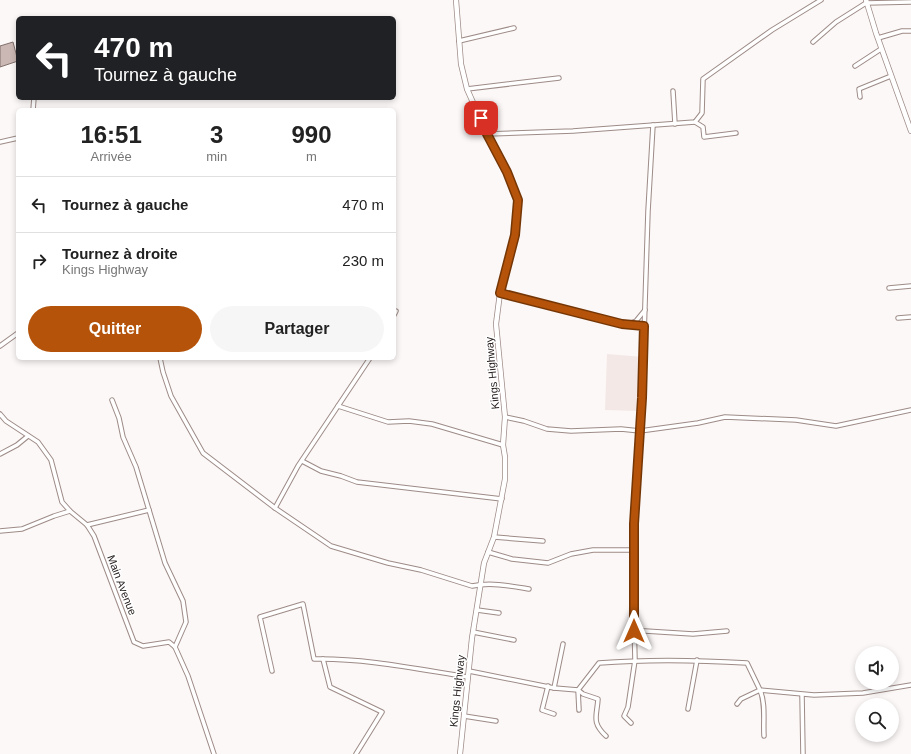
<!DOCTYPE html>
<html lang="fr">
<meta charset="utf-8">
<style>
:root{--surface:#fff;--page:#f6f6f6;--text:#222;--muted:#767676;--line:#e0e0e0;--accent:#b45309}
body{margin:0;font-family:Arial,sans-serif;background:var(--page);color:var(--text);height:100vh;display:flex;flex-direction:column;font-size:15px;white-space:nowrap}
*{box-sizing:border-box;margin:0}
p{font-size:13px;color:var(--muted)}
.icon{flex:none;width:22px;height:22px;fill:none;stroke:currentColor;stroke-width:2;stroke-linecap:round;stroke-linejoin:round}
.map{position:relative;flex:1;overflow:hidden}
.side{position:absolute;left:16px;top:108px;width:380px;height:252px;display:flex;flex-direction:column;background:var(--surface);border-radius:6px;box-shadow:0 2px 6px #0003}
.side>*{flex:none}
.guide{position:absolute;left:16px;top:16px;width:380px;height:84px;border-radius:6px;box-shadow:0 2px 6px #0003;background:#202124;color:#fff;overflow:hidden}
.controls{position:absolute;left:855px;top:646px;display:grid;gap:8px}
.controls a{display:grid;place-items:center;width:44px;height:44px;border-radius:50%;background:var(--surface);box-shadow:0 2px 6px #0003;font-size:20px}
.pin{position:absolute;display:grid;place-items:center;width:34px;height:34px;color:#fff;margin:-17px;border-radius:8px;box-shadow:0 2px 6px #0006}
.me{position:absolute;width:44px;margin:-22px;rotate:0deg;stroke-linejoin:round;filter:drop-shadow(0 0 3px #0008)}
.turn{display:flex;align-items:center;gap:14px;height:84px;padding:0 12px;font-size:18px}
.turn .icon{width:52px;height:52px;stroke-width:2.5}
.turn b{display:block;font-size:28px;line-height:34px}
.eta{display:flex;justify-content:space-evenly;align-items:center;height:68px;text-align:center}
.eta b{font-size:24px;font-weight:700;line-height:28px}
.cta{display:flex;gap:8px;margin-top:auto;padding:8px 12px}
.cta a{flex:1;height:46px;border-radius:24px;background:var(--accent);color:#fff;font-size:16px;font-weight:700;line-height:46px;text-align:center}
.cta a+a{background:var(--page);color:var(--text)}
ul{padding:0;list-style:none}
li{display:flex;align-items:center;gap:12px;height:56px;padding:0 12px;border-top:1px solid var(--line)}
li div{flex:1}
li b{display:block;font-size:15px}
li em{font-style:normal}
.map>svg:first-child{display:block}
.built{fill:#f3e8e5}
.building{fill:#cbb8b4;stroke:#806f6b}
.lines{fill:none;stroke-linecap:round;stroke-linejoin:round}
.minor-casing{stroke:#9d8b87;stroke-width:5.5}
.tertiary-casing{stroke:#9d8b87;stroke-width:6}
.minor{stroke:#fff;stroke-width:3.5}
.tertiary{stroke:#fff;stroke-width:4.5}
.route-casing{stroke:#753606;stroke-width:10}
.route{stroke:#b45309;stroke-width:7}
.labels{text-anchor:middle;stroke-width:3;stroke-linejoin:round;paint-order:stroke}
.street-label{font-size:11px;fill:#2b2423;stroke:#fff}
</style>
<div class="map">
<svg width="911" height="754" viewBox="0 0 911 754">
<rect width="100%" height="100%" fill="#fcf8f7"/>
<polygon class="built" points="607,354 643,357 637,411 605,410"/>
<polygon class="building" points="13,42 18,61 0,67 0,46"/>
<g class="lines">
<g class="minor-casing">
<g id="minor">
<polyline points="878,38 902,31 911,31"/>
<polyline points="459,41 514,28"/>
<polyline points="813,42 836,22 866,3 911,2"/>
<polyline points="855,66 881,49"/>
<polyline points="467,89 559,78"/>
<polyline points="673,91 675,124"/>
<polyline points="860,97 859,89 891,76"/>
<polyline points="33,110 34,98"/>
<polyline points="695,122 703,127 704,137 736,133"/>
<polyline points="487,134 573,131 695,122 702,113 703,79 772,30 821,0"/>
<polyline points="0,142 18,138"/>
<polyline points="889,288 911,286"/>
<polyline points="500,293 622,324 644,326"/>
<polyline points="394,315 396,311"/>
<polyline points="898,318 911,317"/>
<polyline points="629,324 636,321 645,310"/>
<polyline points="0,346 18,333"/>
<path d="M160,358l3,14 8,24 32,57 72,55 56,38 57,17 33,7 51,16c19,-4 39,0 57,3"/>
<polyline points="112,400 119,418 123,437 136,467 165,563 183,601 186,622 175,647"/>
<polyline points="338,406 388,422 409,421 432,424 503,445"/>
<polyline points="0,414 6,421 38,442 51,460 62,502 70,511 87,525 94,536 134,642 143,646 169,642 175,647 188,676 214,754"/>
<polyline points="505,417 524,421 547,429 571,431 621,429 640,431 698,423 725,417 796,420 836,426 911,410"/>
<polyline points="0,454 17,445 28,436"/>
<polyline points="302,461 321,471 341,476 357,482 502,499"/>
<polyline points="275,508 298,466 370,358"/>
<polyline points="87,525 149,510"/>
<polyline points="0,531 22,529 54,516 70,511"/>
<polyline points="494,537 543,541"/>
<polyline points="488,552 512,559 548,563 571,554 593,550 633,550"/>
<polyline points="477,610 499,613"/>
<polyline points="633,631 645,631 693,634 727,631"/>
<polyline points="473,632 514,640"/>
<polyline points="323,659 330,687 382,712 356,754"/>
<path d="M272,671l-12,-54 43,-13 11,55c51,-1 103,10 154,18"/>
<path d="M469,671l85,17 24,2 21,-27c50,-4 99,-3 148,0l13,27 54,5 49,-2 48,-8"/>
<polyline points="548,686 542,710 554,714"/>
<polyline points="554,688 563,644"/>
<path d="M578,690l5,4 15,5c-1,17 -7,23 8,37"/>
<polyline points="578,690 579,710"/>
<polyline points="802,695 803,754"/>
<path d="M737,704l4,-5 19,-9c6,14 3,31 4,46"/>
<polyline points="688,709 697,660"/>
<polyline points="464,716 496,721"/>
<polyline points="631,723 624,716 628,707 635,660 633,579 634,524 642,398 648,211 653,125"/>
</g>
</g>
<g class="tertiary-casing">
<g id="tertiary">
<polyline points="456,0 461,64 467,89 487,134 507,172 518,200 515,235 500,293 496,324 505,417 503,445 505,457 505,479 494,537 484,563 472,638 460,754"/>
<polyline points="866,0 876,33 911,131"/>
</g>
</g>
<use href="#minor" class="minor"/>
<use href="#tertiary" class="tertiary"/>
</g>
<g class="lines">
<g class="route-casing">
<polyline id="route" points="481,118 487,134 507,172 518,200 515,235 500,293 622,324 644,326 642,398 634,524 634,631"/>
</g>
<use href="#route" class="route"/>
</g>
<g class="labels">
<g class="street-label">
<text transform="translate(492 373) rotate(-95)" y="4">Kings Highway</text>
<text transform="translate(122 585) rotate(69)" y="4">Main Avenue</text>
<text transform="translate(457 691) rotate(-84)" y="4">Kings Highway</text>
</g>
</g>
</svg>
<div class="controls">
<a><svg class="icon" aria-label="sound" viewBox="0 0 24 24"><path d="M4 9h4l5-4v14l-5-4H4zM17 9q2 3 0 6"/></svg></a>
<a><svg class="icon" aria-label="search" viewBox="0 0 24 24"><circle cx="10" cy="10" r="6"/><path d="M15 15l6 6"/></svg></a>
</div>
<div class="pin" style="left:481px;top:118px;background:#d93025"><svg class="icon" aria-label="arrive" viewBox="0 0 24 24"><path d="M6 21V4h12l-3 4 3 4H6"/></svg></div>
<svg class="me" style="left:634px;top:631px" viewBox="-20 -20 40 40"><path d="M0-17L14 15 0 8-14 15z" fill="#b45309" stroke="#fff" stroke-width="4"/></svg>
<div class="guide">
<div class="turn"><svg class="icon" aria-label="left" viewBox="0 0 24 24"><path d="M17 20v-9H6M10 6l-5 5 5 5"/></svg><div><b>470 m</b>Tournez à gauche</div></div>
</div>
<section class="side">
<div class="eta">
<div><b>16:51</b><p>Arrivée</p></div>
<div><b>3</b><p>min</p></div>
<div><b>990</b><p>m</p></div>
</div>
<ul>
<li><svg class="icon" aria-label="left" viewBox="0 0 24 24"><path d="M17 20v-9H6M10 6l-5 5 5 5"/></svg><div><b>Tournez à gauche</b></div><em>470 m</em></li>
<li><svg class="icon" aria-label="right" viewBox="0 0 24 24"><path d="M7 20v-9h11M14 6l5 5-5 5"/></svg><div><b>Tournez à droite</b><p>Kings Highway</p></div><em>230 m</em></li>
</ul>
<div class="cta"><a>Quitter</a><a>Partager</a></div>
</section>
</div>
